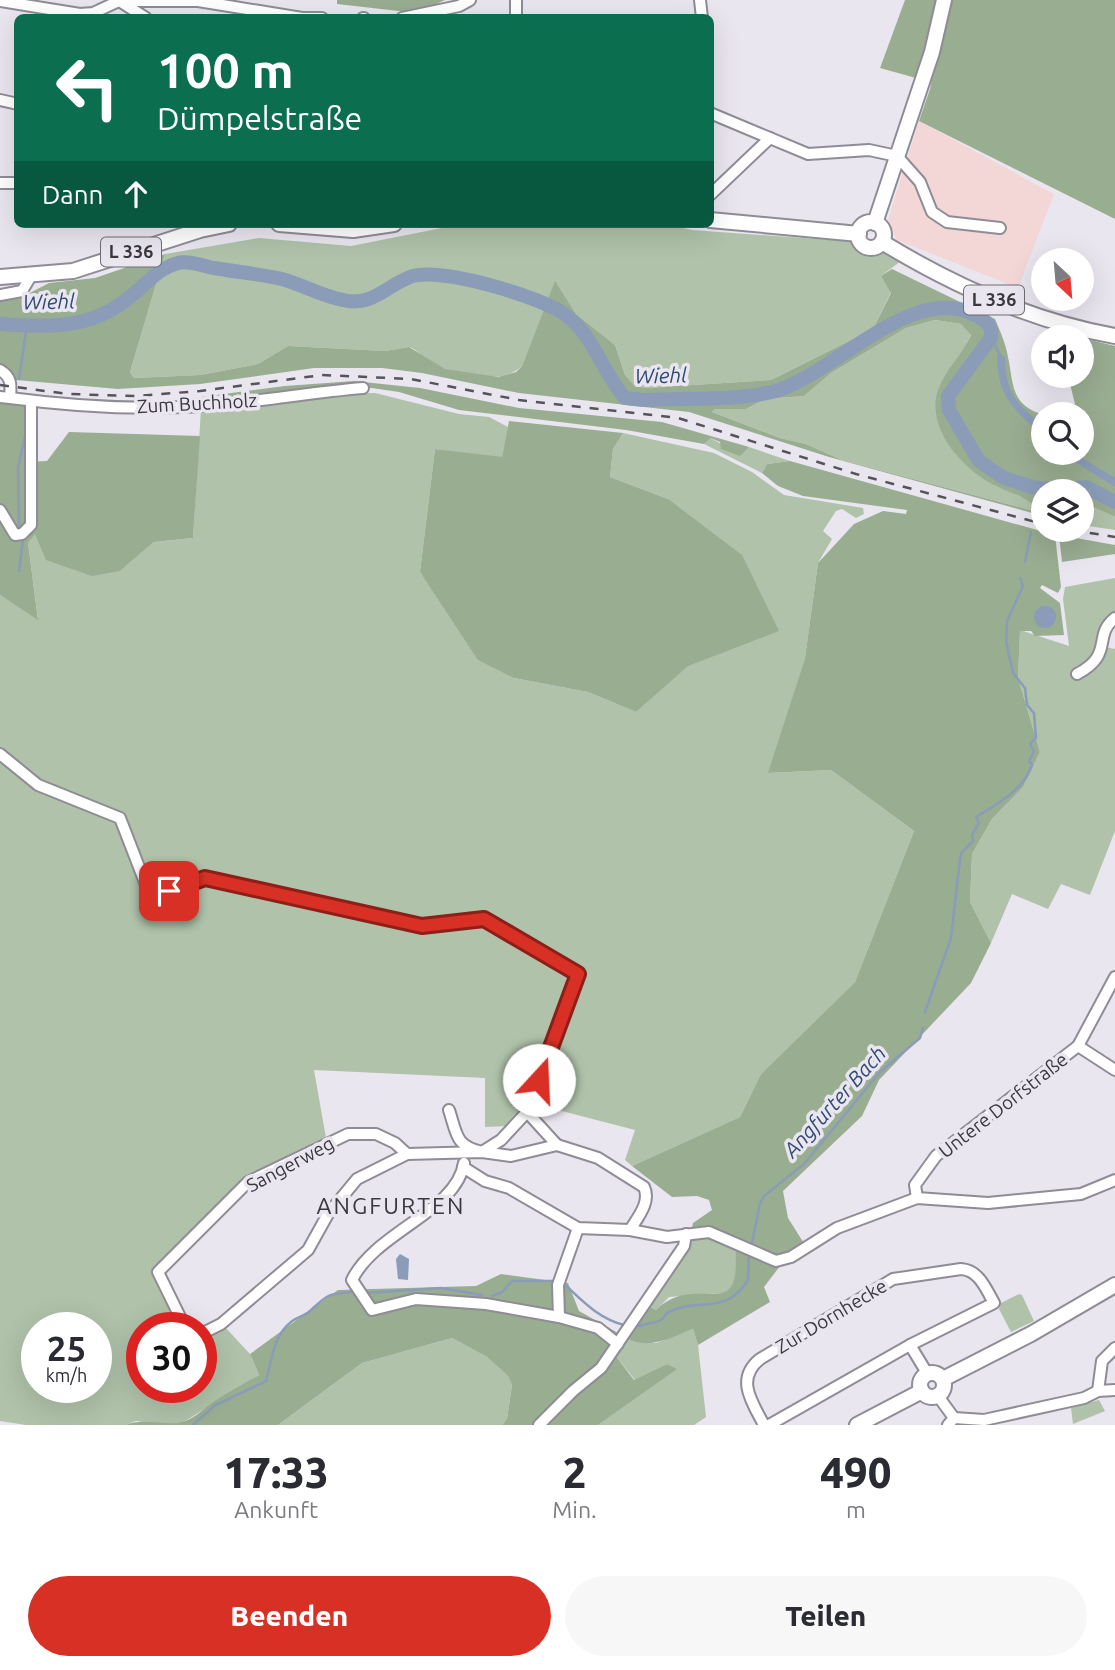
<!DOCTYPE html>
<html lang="de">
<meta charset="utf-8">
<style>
:root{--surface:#fff;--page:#f7f7f7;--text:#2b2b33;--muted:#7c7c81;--accent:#d93025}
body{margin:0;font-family:Ubuntu,sans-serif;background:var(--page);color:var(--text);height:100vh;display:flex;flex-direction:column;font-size:26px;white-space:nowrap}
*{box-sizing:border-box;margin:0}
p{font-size:23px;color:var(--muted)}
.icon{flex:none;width:38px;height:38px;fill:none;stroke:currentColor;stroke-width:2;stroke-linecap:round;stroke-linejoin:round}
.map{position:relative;height:1425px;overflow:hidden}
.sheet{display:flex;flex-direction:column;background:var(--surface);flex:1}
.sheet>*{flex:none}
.top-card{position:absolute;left:14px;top:14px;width:700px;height:214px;border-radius:10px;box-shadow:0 7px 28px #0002;background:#0b6e4f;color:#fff;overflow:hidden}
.needle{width:46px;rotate:154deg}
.fabs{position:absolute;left:1031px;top:248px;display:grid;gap:14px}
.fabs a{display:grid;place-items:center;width:63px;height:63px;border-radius:50%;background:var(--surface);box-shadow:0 7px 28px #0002;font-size:35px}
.speed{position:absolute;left:21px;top:1312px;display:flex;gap:14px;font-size:35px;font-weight:700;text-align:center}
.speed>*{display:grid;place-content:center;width:91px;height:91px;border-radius:50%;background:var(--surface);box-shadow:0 7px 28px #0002;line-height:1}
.speed small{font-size:18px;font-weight:400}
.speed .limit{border:10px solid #d22;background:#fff;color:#111}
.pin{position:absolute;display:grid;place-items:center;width:60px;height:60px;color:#fff;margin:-30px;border-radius:14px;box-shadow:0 4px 10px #0006}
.me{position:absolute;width:77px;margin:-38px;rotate:20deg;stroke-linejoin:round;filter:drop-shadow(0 0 5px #0008)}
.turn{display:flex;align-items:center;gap:24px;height:147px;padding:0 28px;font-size:32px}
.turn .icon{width:91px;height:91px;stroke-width:2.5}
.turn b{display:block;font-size:49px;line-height:60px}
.then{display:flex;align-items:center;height:66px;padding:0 28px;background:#0003;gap:14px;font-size:26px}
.eta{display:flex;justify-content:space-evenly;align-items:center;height:119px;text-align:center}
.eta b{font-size:42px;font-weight:800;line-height:49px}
.cta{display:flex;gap:14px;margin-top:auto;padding:14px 28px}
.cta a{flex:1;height:80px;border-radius:42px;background:var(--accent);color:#fff;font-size:28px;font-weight:800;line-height:80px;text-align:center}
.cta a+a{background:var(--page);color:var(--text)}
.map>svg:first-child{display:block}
.commercial{fill:#f2d7d6}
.green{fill:#b0c2aa;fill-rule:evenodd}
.forest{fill:#99ad91}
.water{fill:#8a9cb7}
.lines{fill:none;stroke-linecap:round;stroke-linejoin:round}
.stream{stroke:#8a9cb7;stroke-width:2.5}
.river{stroke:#8a9cb7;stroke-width:14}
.minor-casing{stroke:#8f8c95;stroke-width:14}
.major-casing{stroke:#8f8c95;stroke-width:18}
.minor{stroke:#fff;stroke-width:10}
.major{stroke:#fff;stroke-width:14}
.rail{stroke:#555459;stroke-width:2.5;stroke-dasharray:9 9;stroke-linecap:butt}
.route-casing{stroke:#8d1f18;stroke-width:18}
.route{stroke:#d93025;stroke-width:12}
.labels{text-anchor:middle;stroke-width:7;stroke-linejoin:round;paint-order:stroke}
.shield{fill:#e9e6f0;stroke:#6e6d73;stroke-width:2}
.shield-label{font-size:18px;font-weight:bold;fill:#3a393d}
.street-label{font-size:19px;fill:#3a393d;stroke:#e9e6f0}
.water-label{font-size:21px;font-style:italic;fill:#324b73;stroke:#e9e6f0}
.quarter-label{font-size:23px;letter-spacing:2px;fill:#3a393d;stroke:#e9e6f0}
</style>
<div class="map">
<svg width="1115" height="1425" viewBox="0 0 1115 1425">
<rect width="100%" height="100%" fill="#e9e6f0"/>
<polygon class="commercial" points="919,121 1054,194 1018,288 897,240 888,220"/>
<g class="green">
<path d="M462,224h204l26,6 153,11 10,2 9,10 17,-2 20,10 -20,15 10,16 -18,37 -102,51 -125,8 -11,-2 -10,-11 -10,-30 -39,-31 -21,-32 -33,84c-21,20 -67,10 -90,-3 -9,-5 -14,-13 -23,-16l-24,4 -97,-5 -30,18 -58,11 -66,3 -4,-6 35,-118 94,-16 92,8z"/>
<polygon points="935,320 961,324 971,334 964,351 939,387 996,486 1027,499 1035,507 1034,511 842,460 806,444 780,438 712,412 713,409 746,409 765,399 804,396 831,373 906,328"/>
<path d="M375,393l84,21 30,3 19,10 -6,31 -67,-9 -15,123 20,29 74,77 74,14 48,20 51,-46 91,-36 -110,-131 -58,-22 3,-28 10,-16 91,20 38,19 32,23 79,13 1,6 -8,4 -14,-9 -6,2 -13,20 9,8 -14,24 -13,95 -36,115 62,-3 83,61 -59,151 -94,92 -21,43 -108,49 -7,-6 10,-30 -104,-27 -24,23 -22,1v-49l-171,-8 12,68 -75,37 -94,92 17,54 6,7h-38v60h59v-49l23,-13 26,28 9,21 -77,48 -16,2 -30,-4 -11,4h-99l-26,-4v-826l38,24 -10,-76 7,-10 85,38 34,-29 39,-4 8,-129 104,-14zM37,1328h59v60h-59z"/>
<polygon points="711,438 740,455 749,447 790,461 767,464 762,473 704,444"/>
<polygon points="1082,502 1115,517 1115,530 1082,525"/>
<polygon points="1115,578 1115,622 1111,624 1105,647 1115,649 1115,831 1090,895 1061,884 1048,909 1012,894 991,943 970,902 972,854 992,819 1023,787 1040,752 1018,678 1020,630 1069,646 1063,599 1065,587"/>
<polygon points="698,1236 707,1236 735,1247 738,1276 733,1287 723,1293 669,1297 656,1310 647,1305 690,1241"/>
<polygon points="1019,1294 1022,1295 1034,1321 1011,1332 999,1309 1001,1303"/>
<polygon points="693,1329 698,1345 706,1417 694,1425 598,1425 676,1369 667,1364 635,1380 615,1355 625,1337 656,1343"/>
<polygon points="452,1338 487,1357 508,1376 512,1385 507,1419 502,1425 278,1425 362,1363"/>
<polygon points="1099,1400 1105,1411 1073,1424 1071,1408"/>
</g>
<g class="forest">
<polygon points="337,0 445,0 416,13 337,4"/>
<polygon points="905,0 937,0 933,28 916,78 880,68"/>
<polygon points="948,0 1115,0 1115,219 919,121 930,89"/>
<path d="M165,254l-35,118 4,6 66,-3 58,-11 30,-18 97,5 24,-4 36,22 53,8 18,-5 6,-6 33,-85 21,33 39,31 10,30 10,11 11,2 125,-8 102,-51 18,-36 -10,-17 11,-7 103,50c5,12 11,25 13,38 6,28 2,47 35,58v38h39v-38h-36l29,-11 -7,-28h14v-38l33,8v171l-33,-15v-10h-39v14l-8,1c-11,-12 -24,-13 -37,-20 -34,-16 -73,-58 -60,-97 7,-20 25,-36 33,-55l-10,-11 -26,-4 -29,8 -75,45 -27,23 -39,3 -19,10h-32l-2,3 68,26 26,6 36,16 192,51 9,-2v7l-214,-59 -140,-45 -170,-19 -97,-20 -40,-5h-68l-114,16 -82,5 -102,-9 -7,-11 -9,-5v-63l26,-6 23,-12 46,-5z"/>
<polygon points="354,381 420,388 519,408 662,422 749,447 740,456 721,449 720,442 711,438 704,444 626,430 459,410 399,392 365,387 165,406 163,402 285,386"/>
<polygon points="0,399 28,407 27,462 47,461 69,432 200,436 193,538 154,542 120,571 92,576 46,560 35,534 28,543 38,620 0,595"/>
<polygon points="509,421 623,433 613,449 610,477 668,499 742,555 779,631 688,666 636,712 588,692 514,678 478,660 420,572 435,449 502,457"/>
<polygon points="790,461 1055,535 1061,587 1058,593 1042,585 1040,588 1060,603 1064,635 1035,636 1031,631 1020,631 1018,678 1040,752 1023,787 992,819 972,854 970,902 991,943 971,983 879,1080 862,1116 783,1191 788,1218 805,1245 779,1258 691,1232 693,1223 712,1210 709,1200 697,1196 672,1197 632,1166 740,1117 761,1074 855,982 914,831 831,770 768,773 805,658 818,563 854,524 883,511 906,514 907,510 803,496 778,486 762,473 767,464"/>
<polygon points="1059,535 1115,545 1115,554 1062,562"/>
<path d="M735,1247l30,16 15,3 -16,21 6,15 -72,43 -5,-16c-23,9 -46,22 -68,8l-10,18 19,25 33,-16 10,5 -79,56h-96l5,-6 5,-34 -4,-9 -21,-19 -35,-19 -90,25 -84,62h-153c18,-7 35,0 54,-2 15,-3 25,-15 37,-23 14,-9 29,-17 43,-25l-9,-21 88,-64 138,-4 25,-12 67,9 11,28 46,26 22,-32 9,5c41,-40 87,18 79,-63z"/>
</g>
<g class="water">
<path d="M1000,354l5,3c0,37 12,45 38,69v10c-29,-27 -45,-38 -46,-80z"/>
<polygon points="1061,453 1074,453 1115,478 1115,487"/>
<circle cx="1045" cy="617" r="11"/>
<polygon points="400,1254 409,1259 408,1280 398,1279 396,1259"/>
</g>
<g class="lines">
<g class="stream">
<polyline points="991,338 1001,357"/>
<polyline points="19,379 27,325"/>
<polyline points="1056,492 1059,490"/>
<polyline points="1036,515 1043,503"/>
<polyline points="19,527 18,468 26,431"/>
<polyline points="1025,562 1031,532"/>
<polyline points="19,571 23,539"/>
<path d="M925,1012l26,-74 9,-79 2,-7 11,-11 -1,-6 7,-12 -3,-6c21,-13 48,-27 56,-52l-3,-4 5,-10 -4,-7 6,-6 -2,-25 -7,-8 -2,-17 -12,-15 -7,-32 1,-20 16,-35 -3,-8"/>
<polyline points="751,1248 760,1203 764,1196 804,1164 880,1072 920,1038 923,1028"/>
<path d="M562,1282c20,18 35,36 62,43"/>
<polyline points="366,1293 441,1288 482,1295"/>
<polyline points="492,1296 502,1292 512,1281 555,1281"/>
<path d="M639,1326c6,-2 16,-3 22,-6 3,-2 4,-7 8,-8 29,-15 57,4 79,-32l1,-26"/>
<path d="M193,1425l21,-19 52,-25c6,-21 7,-45 25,-59 6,-5 14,-6 19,-11 18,-16 16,-17 42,-19"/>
</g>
<path class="river" d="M0,324c46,3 88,6 126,-24 18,-13 30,-31 52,-37 10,-3 25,3 36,5 23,4 46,6 68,11 21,6 40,17 61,21 29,7 43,-14 67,-23 29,-11 127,19 153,36 30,20 39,59 62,85l19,2c41,-2 87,1 128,-8 60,-15 140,-111 203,-77 11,6 18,10 16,23l-43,58 1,14 30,51 25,17 28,9 27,3 27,-3 29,15"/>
<g class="minor-casing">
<g id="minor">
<polyline points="118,0 146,18"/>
<polyline points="700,0 702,18"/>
<polyline points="0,1 80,14 93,13 119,1 198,1 302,18"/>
<polyline points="297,18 322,18"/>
<polyline points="363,18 364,18"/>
<polyline points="402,18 459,6 470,0"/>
<polyline points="516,18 516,0"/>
<polyline points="0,100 18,104"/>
<polyline points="710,113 808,154 869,150 897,156 920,182 932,212 947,222 1000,228"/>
<polyline points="0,183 18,183"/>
<polyline points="710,195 770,138"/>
<polyline points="0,295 22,291 31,276"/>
<path d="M0,370c12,7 11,15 10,28l-10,-1"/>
<path d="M10,398c68,9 136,13 204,7 50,-4 99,-13 149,-17"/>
<polyline points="0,510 15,535 22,534 31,525 31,401"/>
<path d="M1077,674c38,-20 15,-38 38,-56"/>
<polyline points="0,754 38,785 120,818 151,898 205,878 422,926 484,919 578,974 527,1112 557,1145"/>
<polyline points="1078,1046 1115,1070"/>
<path d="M449,1110c8,24 6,36 33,42l19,-12 26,-28"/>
<path d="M464,1163c-7,48 -89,69 -112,117l20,30 44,-11 70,5 73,13 39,11 20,16"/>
<polyline points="463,1167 485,1181 509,1188 578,1228 630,1230 667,1237 709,1232 776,1261 791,1257 837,1228 917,1198 988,1203 1081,1194 1115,1180"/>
<polyline points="917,1198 915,1185 936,1156 1078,1046 1115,977"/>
<polyline points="559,1317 558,1285 578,1228"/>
<polyline points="189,1328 183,1323 158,1272 248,1182 348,1134 376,1134 395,1143 407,1154"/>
<path d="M201,1334l20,-10 87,-74 20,-36 29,-35 50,-25 75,-2 29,4 46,-11 41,13 46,29c7,15 -6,30 -14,43"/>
<polyline points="1098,1391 1102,1361 1115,1348"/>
<polyline points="938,1396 954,1418 948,1425"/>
<polyline points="954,1418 984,1420 1084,1398 1098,1391 1115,1390"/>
<polyline points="539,1425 573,1391 601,1368 684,1246 686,1234"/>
<path d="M764,1425c-12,-23 -29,-46 -4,-66l133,-80 68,-10c18,1 25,20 33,34l-84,42"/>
<polyline points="769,1425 910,1345 927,1373"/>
</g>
</g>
<g class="major-casing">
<g id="major">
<polyline points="710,220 859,234"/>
<circle cx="871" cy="235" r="13"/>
<polyline points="875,223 932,52 944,0"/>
<polyline points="279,224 353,230 394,224"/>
<path d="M882,242c72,44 149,79 233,94"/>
<polyline points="0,277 73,271 200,230 229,224"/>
<circle cx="932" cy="1385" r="12"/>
<polyline points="943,1379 1031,1334 1115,1285"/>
<polyline points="857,1425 922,1391"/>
</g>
</g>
<use href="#minor" class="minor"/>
<use href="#major" class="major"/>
<g class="rail">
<polyline points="0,385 68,394 136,396 200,391 322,375 411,379 519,400 678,418 856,474 1043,524"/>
<polyline points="1072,530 1115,537"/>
</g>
</g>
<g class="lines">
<g class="route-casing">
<polyline id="route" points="169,891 205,878 422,926 484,919 578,974 539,1080"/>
</g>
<use href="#route" class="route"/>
</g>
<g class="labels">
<g class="shield">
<rect x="101" y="237.5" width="60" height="29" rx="5"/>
<rect x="964" y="285.5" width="60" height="29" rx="5"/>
</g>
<g class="shield-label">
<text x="131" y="258">L 336</text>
<text x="994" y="306">L 336</text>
</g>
<g class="street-label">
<text transform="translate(197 403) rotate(-3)" y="7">Zum Buchholz</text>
<text transform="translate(1003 1105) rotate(-38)" y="7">Untere Dorfstraße</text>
<text transform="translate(290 1164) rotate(-28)" y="7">Sangerweg</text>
<text transform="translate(831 1316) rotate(-31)" y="7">Zur Dornhecke</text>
</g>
<g class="water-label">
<text transform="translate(49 302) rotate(-1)" y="7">Wiehl</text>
<text transform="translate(661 376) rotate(-1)" y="7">Wiehl</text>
<text transform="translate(835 1102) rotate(-48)" y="7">Angfurter Bach</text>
</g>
<g class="quarter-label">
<text x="391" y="1214">ANGFURTEN</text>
</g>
</g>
</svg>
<div class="fabs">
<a><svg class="needle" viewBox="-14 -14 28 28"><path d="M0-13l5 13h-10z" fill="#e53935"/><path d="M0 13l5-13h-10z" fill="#7c7c81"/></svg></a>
<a><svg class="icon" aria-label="sound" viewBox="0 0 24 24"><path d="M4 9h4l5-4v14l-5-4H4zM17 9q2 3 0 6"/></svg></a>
<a><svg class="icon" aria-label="search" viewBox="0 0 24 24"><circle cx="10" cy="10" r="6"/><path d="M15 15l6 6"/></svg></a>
<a><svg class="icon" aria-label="layers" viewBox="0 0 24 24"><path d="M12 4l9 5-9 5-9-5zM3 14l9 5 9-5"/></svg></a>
</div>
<div class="speed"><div>25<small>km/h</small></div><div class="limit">30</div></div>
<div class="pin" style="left:169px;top:891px;background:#d93025"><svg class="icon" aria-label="arrive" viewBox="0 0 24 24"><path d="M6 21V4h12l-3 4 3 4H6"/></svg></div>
<svg class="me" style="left:539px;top:1080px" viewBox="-20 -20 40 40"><circle r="19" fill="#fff"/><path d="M0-13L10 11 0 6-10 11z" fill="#d93025"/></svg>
<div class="top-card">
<div class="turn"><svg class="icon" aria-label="left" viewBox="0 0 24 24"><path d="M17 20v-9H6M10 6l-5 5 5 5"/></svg><div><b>100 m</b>Dümpelstraße</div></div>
<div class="then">Dann<svg class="icon" aria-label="ahead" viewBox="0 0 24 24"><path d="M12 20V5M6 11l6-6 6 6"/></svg></div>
</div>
</div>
<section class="sheet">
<div class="eta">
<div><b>17:33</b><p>Ankunft</p></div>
<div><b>2</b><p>Min.</p></div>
<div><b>490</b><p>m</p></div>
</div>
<div class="cta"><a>Beenden</a><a>Teilen</a></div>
</section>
